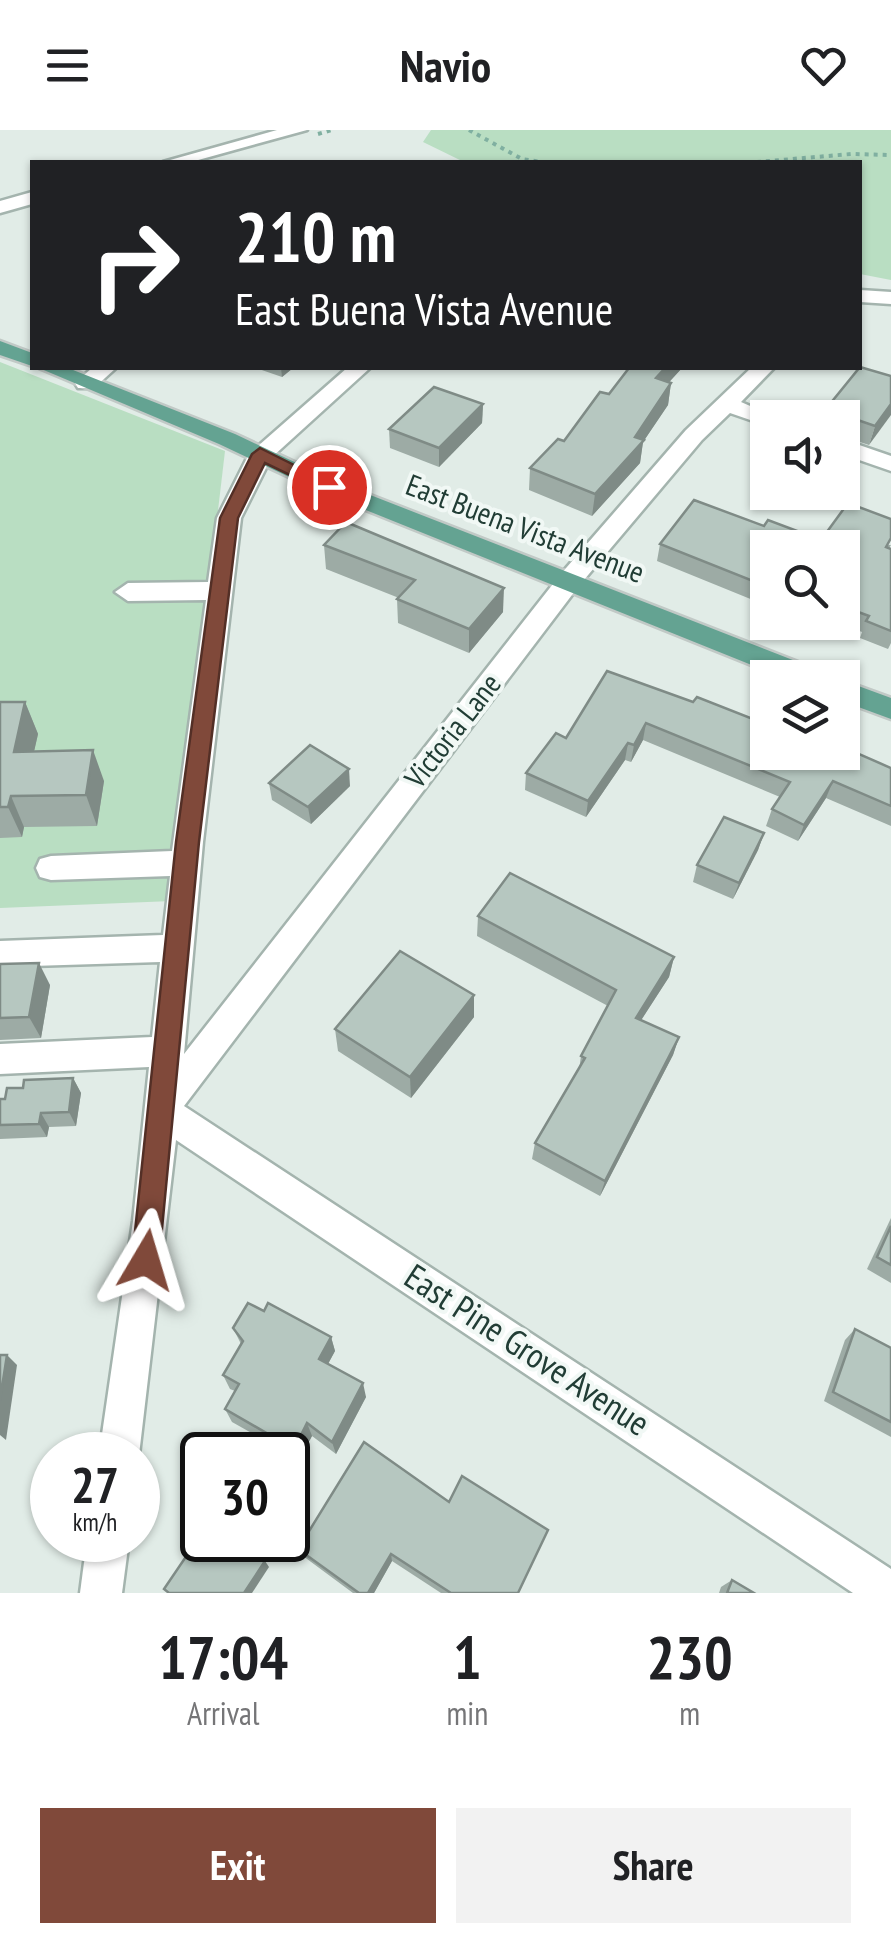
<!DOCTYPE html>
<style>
:root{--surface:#fff;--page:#f2f2f2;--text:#202124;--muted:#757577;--accent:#80493a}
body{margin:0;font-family:"PT Sans Narrow",sans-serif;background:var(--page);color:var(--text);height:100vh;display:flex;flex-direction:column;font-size:38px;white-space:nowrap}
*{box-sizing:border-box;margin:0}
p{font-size:32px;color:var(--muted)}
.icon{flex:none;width:55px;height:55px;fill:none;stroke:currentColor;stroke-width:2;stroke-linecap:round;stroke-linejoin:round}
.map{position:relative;height:1463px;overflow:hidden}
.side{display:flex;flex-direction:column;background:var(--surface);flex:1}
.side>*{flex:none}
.top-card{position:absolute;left:30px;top:30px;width:832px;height:210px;border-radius:0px;box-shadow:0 2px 8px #0004;background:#202124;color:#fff;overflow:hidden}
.tools{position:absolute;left:750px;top:270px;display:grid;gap:20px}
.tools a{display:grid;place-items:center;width:110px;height:110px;border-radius:0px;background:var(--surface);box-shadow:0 2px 8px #0004;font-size:50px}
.speed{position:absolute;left:30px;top:1302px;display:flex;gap:20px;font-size:50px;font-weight:700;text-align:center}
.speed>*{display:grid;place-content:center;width:130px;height:130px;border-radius:50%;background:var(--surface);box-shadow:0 2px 8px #0004;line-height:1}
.speed small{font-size:25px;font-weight:400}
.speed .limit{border:5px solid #111;border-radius:15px;background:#fff;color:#111}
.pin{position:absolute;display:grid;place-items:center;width:85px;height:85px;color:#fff;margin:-42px;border:5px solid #fff;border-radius:50%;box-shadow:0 2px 10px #0007}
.me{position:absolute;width:110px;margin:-55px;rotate:7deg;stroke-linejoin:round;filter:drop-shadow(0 0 8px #0008)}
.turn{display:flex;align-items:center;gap:35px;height:210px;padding:0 40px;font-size:45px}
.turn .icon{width:130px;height:130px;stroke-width:2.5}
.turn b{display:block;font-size:70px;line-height:85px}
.eta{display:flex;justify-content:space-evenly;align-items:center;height:170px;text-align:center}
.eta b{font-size:60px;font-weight:700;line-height:70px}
.primary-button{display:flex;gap:20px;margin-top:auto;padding:20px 40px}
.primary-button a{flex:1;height:115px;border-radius:0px;background:var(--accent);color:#fff;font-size:40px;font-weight:700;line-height:115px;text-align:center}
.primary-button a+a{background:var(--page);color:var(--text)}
header{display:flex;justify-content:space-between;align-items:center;height:130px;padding:0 40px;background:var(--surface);font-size:45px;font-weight:700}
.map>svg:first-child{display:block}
.green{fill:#b9dec2}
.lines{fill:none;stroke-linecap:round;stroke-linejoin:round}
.minor-casing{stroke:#a4b4ae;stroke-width:5}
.major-casing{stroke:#c1c9c6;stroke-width:5}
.path{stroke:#80b0a1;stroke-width:4;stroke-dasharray:4 5;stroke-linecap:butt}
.minor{fill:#fff;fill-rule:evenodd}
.major{fill:#64a392;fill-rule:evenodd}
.wall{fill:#9daba5}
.shaded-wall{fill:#7f8b86}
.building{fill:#b6c7c0;stroke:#7f8b86;stroke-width:2.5}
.route{fill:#80493a;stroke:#532f26;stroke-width:2.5}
.labels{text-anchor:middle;stroke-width:8;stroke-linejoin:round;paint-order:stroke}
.street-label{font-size:30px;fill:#213d35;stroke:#f1f8f5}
.near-street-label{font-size:35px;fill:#213d35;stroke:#f1f8f5}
</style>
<header><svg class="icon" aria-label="menu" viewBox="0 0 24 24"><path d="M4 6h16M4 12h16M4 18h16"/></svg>Navio<svg class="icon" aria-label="heart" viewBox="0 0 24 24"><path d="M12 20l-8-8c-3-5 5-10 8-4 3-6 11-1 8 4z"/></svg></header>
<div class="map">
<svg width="891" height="1463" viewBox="0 0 891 1463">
<rect width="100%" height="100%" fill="#e1ece7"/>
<g class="green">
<polygon points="431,0 891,0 891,150 860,144 860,32 464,32 423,12"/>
<polygon points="0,232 225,321 172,771 0,778"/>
</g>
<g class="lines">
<g class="minor-casing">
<g id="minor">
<polygon points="277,0 307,0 191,32 163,32"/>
<polygon points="32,62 32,74 0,83 0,71"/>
<polygon points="860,160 891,162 891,174 860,172"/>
<polygon points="92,238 116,238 94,258 78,258 75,253"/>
<polygon points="347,238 370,238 271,328 241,388 203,712 184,924 560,445 686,300 751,238 774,238 741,272 778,288 768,288 768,296 730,283 702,310 578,457 184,976 891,1439 891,1463 853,1463 176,1010 139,1325 138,1329 138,1325 99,1325 133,1091 149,937 0,944 0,914 152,907 160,832 0,837 0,811 163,805 170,746 51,750 40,747 36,738 40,729 51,726 172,721 206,470 128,471 115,462 128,453 208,452 217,388 249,324"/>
<polygon points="842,309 891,326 891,341 842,324"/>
<polygon points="87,1410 129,1410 122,1463 80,1463"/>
</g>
</g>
<g class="major-casing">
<g id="major">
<polygon points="0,211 32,223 32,236 0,225"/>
<polygon points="39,238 68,238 235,304 337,352 821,541 825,548 784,548 321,362 219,314"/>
<polygon points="842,550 891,568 891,589 842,571"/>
</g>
</g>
<g class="path">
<polyline points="469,0 522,29 541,32"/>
<polyline points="318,4 332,0"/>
<polyline points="757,32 851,24 891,25"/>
</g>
<use href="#minor" class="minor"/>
<use href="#major" class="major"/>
</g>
<g class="wall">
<polygon points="256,238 293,238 282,247"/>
<polygon points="629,238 682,238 669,252 671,253 668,275 643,312 640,333 592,386 529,360 530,338 564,311 609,264"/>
<polygon points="891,246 869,315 842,306 842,288 821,288 821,285"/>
<polygon points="483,274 482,293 439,337 390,318 389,299"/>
<polygon points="764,396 821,410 891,415 889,418 891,419 891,513 888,519 860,508 862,502 836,492 842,492 842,418 768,418 768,471 765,475 657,431 660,414"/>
<polygon points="324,415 503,482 469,523 398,493 397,469 399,468 326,439"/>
<polygon points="607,541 768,622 846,619 891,638 891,696 826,668 798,711 766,696 772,679 780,667 643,610 631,632 625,630 586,687 525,660 526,643 566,608"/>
<polygon points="0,572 25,572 38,604 34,621 104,651 97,696 24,697 22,707 0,708"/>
<polygon points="269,653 350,656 311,694 272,670"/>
<polygon points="764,703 758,720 733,769 693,752 697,735"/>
<polygon points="478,786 674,827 669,847 641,890 679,907 673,925 600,1066 532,1029 535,1013 579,940 581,926 608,876 477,806"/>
<polygon points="0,834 50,855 41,908 0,910"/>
<polygon points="474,887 411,968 338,921 335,899"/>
<polygon points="73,948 81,963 76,996 49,997 47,1007 0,1009 0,969 5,969 23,958"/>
<polygon points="891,1088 891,1153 867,1139"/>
<polygon points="264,1181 331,1207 335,1221 328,1234 366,1267 336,1324 312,1306 299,1330 232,1292 225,1279 235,1261 230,1259 223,1245 241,1214 233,1198"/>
<polygon points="855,1199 891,1218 891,1307 824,1271 845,1210"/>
<polygon points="364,1312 518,1463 441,1463 392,1431 374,1463 353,1463 303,1426 298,1419"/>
<polygon points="732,1450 754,1463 719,1463 721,1457"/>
</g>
<g class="shaded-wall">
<polygon points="281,238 293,238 282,247"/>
<polygon points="665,238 682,238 652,271 656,248"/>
<polygon points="671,253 668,275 643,312 640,333 592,386 595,364"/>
<polygon points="483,274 482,293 439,337 439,318"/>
<polygon points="891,274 891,285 869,315 875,296"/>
<polygon points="849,287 842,306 844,293"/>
<polygon points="504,458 503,482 469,523 469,499"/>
<polygon points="25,572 38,604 27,653 14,622"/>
<polygon points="646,593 643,610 631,632 634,615"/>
<polygon points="628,613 625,630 586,687 588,671"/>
<polygon points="93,620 104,651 97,696 86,665"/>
<polygon points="349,639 350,656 311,694 308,677"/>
<polygon points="833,651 826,668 798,711 804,695"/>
<polygon points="11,666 24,697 22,707 8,677"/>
<polygon points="764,703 758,720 733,769 739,753"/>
<polygon points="674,827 669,847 631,906 636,888"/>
<polygon points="39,833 50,855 41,908 29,887"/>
<polygon points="474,865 474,887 411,968 410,947"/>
<polygon points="679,907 673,925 600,1066 605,1051"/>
<polygon points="73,948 81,963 76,996 69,982"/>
<polygon points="41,983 49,997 47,1007 39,994"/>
<polygon points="331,1207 335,1221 323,1243 319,1229"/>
<polygon points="7,1225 17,1235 6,1310 0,1305 0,1270"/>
<polygon points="363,1253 366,1267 336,1324 332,1312"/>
<polygon points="307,1293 312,1306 299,1330 294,1319"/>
<polygon points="391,1424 392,1431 374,1463 368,1463"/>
<polygon points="265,1431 269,1437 252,1463 244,1463"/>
</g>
<g class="building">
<polygon points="860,237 891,246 891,274 875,296 849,287 844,293 842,288 828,288 821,285"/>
<polygon points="629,238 665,238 656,248 671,253 635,307 644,310 595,364 530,338 558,309 564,311 600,262 609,264"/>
<polygon points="434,257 483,274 439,318 389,299"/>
<polygon points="694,370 764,396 768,390 821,410 848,373 891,389 891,408 886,417 891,419 891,501 866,491 869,486 842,476 842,418 768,418 768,457 660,414"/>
<polygon points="346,392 504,458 469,499 397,469 415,450 324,415"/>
<polygon points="607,541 693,572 697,567 768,595 768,622 842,622 842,606 850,609 845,618 891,638 891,676 833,651 804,695 772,679 790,652 646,593 634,615 628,613 588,671 526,643 556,603 566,608"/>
<polygon points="0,572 25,572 14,622 93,620 86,665 11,666 8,677 0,677"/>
<polygon points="310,615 349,639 308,677 269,653"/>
<polygon points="724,687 764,703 739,753 697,735"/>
<polygon points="510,743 674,827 636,888 679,907 605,1051 535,1013 585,928 581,926 616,860 478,786"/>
<polygon points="400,821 474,865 410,947 335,899"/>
<polygon points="39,833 29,887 0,888 0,834"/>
<polygon points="73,948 69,982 41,983 39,994 0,995 0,969 5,969 7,958 23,958 24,950"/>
<polygon points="891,1096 891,1135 877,1127"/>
<polygon points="248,1173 264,1181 268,1173 331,1207 319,1229 363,1253 332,1312 307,1293 294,1319 225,1279 239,1254 223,1245 243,1211 233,1198"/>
<polygon points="855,1199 891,1218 891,1292 833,1262"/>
<polygon points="0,1225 7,1225 0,1270"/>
<polygon points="364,1312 449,1372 462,1346 548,1400 518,1463 451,1463 391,1424 368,1463 359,1463 298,1419"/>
<polygon points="202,1403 202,1410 238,1410 265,1431 244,1463 169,1463 164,1459"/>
<polygon points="732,1450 754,1463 727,1463"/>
</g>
<polygon class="route" points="260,318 338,357 335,361 323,361 265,333 238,388 199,712 159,1130 155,1140 146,1144 136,1140 132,1130 176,712 220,388 252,324"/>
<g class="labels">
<g class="street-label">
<text transform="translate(525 399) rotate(21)" y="10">East Buena Vista Avenue</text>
<text transform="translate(453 601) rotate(-52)" y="10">Victoria Lane</text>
</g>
<g class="near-street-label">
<text transform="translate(527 1220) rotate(33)" y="12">East Pine Grove Avenue</text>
</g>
</g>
</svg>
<div class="tools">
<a><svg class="icon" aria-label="sound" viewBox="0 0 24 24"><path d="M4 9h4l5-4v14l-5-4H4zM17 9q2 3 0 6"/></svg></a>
<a><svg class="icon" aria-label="search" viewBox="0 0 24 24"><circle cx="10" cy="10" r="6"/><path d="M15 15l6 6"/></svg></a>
<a><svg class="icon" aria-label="layers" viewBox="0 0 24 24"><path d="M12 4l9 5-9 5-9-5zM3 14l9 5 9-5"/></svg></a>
</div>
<div class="speed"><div>27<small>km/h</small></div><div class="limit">30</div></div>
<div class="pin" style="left:329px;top:357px;background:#d93025"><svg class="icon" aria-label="arrive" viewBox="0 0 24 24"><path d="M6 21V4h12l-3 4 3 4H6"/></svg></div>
<svg class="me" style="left:146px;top:1130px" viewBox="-20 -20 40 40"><path d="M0-17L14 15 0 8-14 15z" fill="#80493a" stroke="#fff" stroke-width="4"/></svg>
<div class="top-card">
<div class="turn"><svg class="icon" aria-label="right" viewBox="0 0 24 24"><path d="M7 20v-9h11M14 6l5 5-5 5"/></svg><div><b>210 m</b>East Buena Vista Avenue</div></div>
</div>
</div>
<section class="side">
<div class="eta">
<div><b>17:04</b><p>Arrival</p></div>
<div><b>1</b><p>min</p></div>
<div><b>230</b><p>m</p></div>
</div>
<div class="primary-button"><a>Exit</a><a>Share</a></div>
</section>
